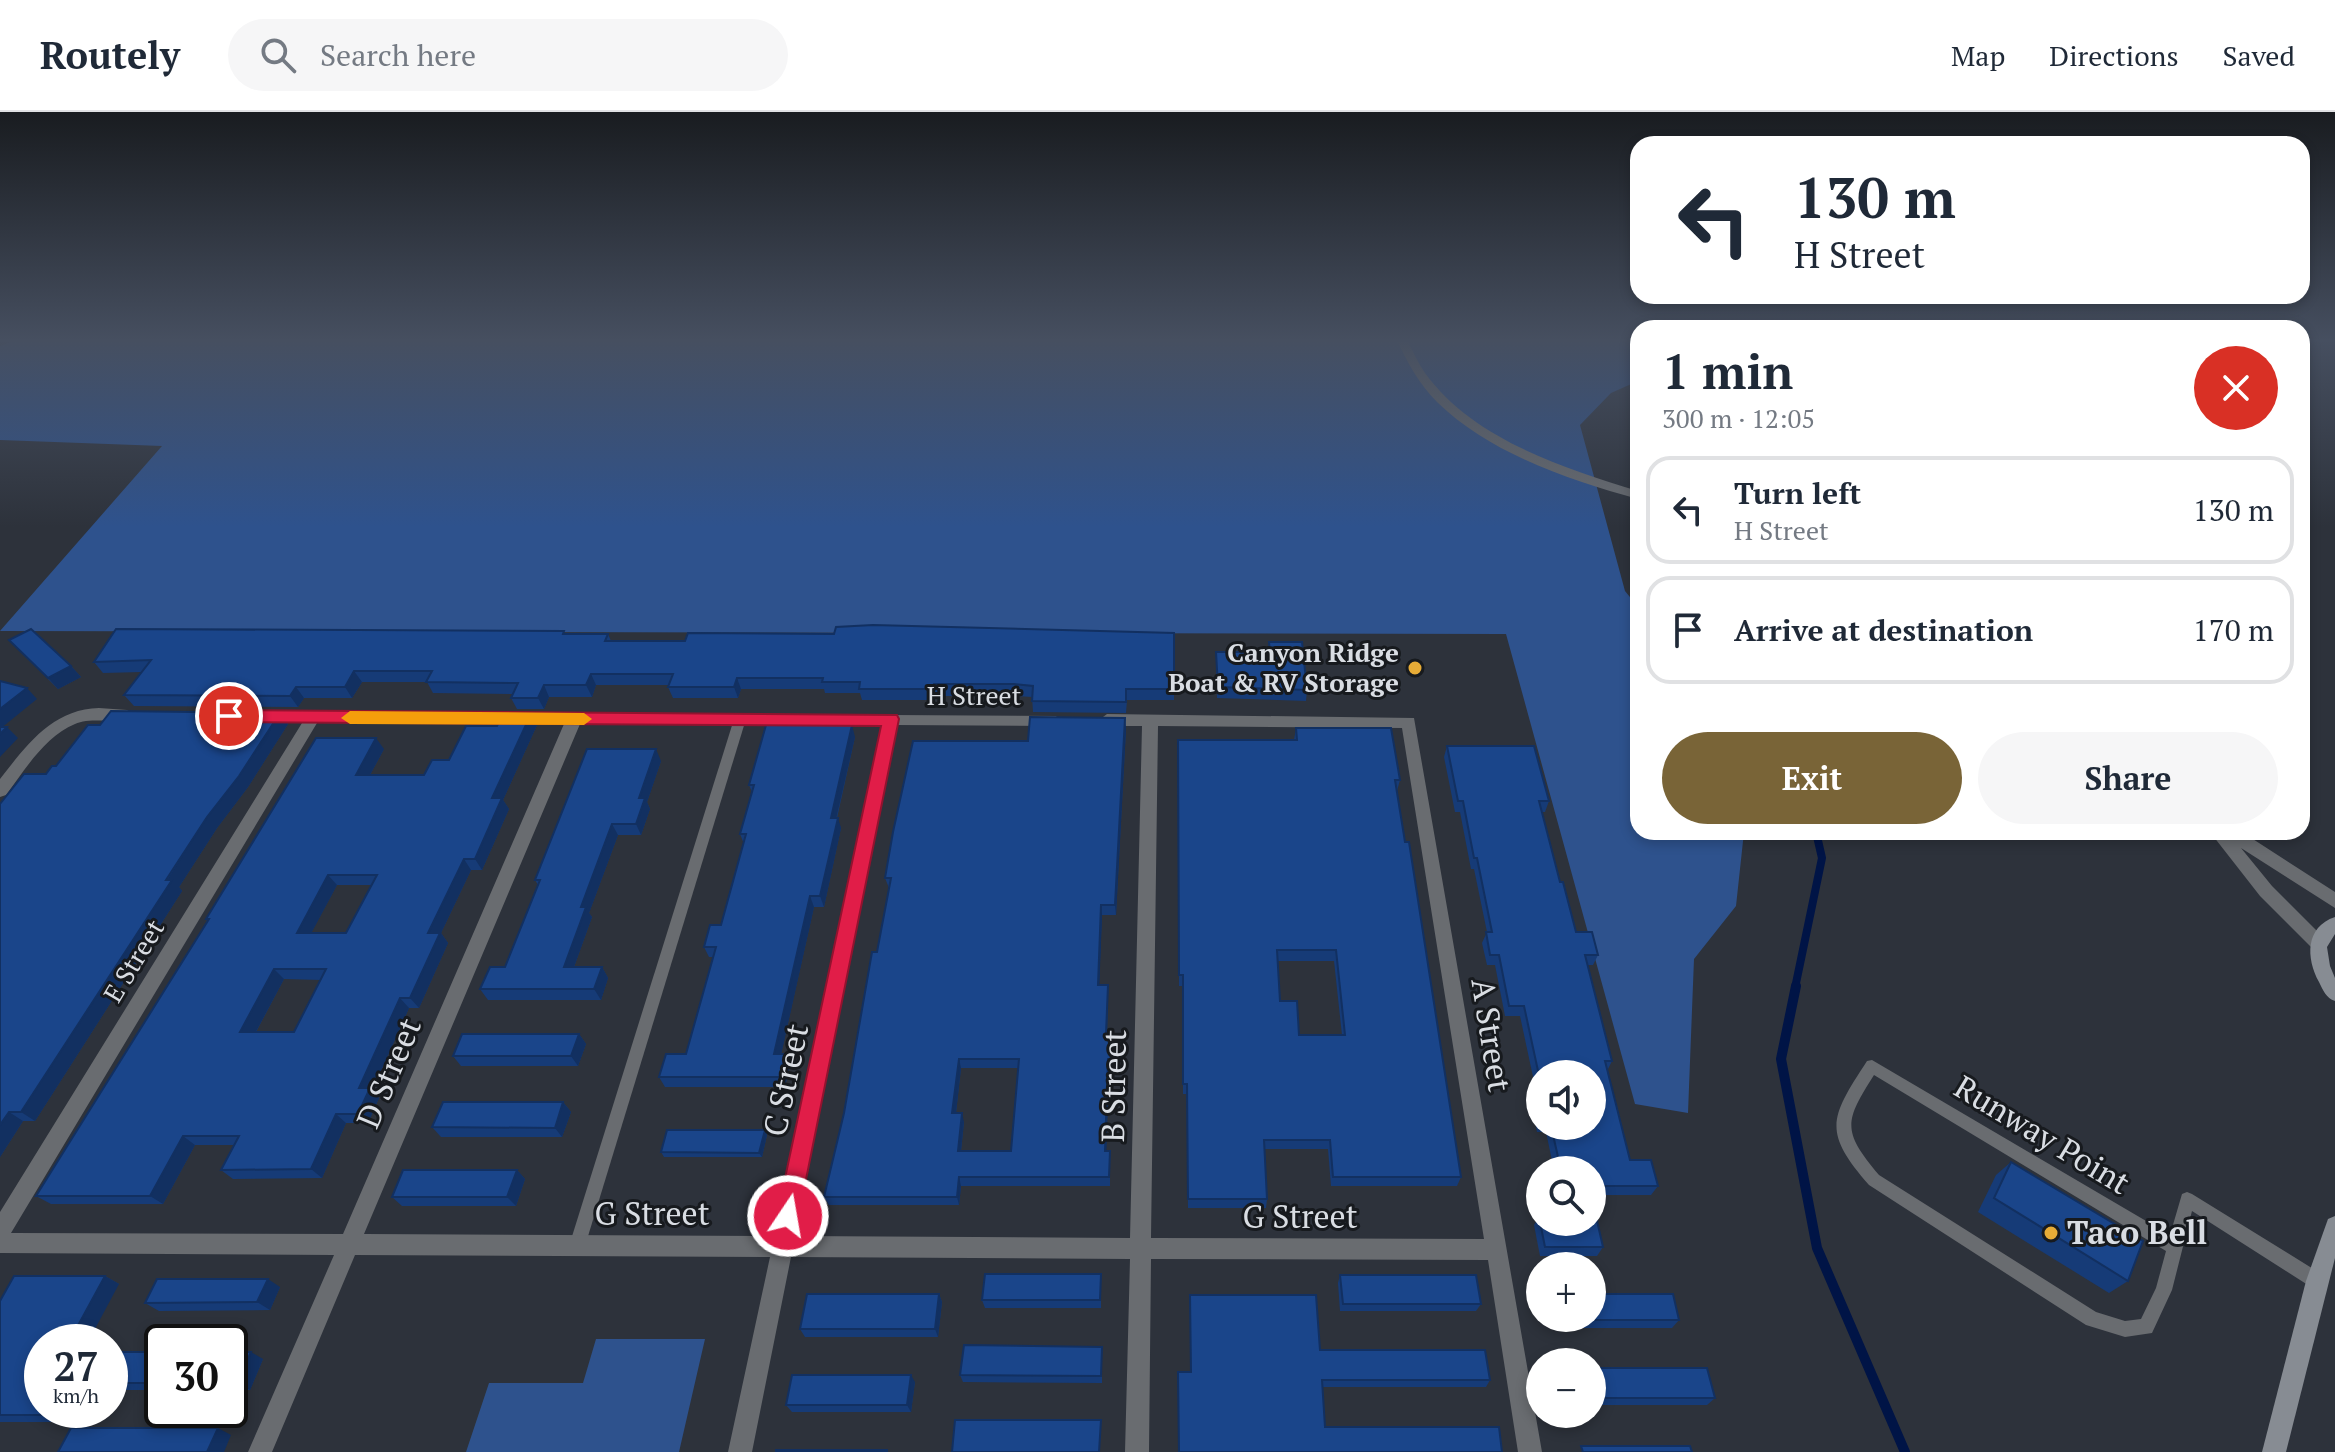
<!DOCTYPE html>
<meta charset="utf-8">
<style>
:root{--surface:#fff;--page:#f6f6f7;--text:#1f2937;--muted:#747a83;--line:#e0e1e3;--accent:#796437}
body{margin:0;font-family:"PT Serif",serif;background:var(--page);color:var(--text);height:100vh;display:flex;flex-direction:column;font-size:30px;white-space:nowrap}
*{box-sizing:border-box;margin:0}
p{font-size:26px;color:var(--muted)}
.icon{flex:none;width:44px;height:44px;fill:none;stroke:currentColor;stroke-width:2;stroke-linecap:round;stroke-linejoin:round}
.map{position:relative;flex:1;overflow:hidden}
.side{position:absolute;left:1630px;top:208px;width:680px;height:520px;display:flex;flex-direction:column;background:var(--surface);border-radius:24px;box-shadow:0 4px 12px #0003}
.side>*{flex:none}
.guide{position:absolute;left:1630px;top:24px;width:680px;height:168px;border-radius:24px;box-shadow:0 4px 12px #0003;background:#fff;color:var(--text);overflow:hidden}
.controls{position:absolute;left:1526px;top:948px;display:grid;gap:16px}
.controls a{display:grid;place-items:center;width:80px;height:80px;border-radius:50%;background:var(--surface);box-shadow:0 4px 12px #0003;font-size:40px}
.speed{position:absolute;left:24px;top:1212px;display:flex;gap:16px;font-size:40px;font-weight:700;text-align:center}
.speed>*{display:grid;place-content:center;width:104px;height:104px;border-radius:50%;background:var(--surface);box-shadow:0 4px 12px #0003;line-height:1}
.speed small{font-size:20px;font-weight:400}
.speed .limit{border:4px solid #111;border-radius:12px;background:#fff;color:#111}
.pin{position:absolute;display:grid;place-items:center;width:68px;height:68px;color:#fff;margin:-34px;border:4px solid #fff;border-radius:50%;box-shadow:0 2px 8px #0007}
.me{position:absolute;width:88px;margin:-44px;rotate:12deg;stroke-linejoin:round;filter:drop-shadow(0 0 6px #0008)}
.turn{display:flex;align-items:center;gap:28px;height:168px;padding:0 32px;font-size:36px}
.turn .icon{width:104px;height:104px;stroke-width:2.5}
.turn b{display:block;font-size:56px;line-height:68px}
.round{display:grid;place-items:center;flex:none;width:84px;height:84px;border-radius:42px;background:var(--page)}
.head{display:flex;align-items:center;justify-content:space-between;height:136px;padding:0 32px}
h1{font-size:48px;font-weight:700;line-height:60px}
.cta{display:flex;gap:16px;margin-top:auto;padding:16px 32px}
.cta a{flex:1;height:92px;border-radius:48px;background:var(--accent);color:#fff;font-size:32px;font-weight:700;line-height:92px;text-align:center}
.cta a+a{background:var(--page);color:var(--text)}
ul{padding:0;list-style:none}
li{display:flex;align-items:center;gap:24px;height:108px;margin:0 16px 12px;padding:0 16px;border:4px solid var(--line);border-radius:24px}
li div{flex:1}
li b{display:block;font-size:30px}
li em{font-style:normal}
header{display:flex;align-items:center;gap:48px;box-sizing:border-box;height:112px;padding:0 40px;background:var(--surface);border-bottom:2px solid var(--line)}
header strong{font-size:38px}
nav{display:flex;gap:44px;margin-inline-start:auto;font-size:28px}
.search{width:560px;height:72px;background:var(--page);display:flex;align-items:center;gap:20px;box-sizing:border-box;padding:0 28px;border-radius:44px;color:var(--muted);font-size:30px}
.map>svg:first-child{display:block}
.green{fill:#2e528d}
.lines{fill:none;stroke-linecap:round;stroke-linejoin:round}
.stream-far1{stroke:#001446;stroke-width:8}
.stream{stroke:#001446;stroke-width:10}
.lane{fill:#696c70;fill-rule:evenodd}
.street{fill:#696c70;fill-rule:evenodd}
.secondary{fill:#878c93;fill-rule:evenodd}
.wall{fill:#163b77;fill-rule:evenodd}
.shaded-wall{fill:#123061}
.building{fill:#1a458a;stroke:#123061;stroke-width:2;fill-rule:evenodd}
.route{fill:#e11d48;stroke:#92132f;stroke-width:2}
.slow{fill:#f59e0b}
.poi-dot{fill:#e7ac37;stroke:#171a1e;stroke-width:3}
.labels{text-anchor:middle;stroke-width:6;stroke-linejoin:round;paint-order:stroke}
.poi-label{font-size:26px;font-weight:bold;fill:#d9dde3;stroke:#171a1e;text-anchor:end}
.street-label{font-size:26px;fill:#d9dde3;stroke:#171a1e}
.near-street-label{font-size:32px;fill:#d9dde3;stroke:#171a1e}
.near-poi-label{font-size:32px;font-weight:bold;fill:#d9dde3;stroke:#171a1e;text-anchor:start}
</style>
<header>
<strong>Routely</strong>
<div class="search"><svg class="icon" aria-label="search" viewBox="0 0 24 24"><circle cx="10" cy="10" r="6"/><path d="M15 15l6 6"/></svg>Search here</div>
<nav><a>Map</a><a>Directions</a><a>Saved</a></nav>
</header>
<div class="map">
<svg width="2335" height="1340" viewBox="0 0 2335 1340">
<rect width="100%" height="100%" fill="#2d323b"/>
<g class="green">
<polygon points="15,228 1638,228 1638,269 1611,281 1580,313 1625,479 1638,495 1638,720 1744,720 1736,794 1694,847 1688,1001 1635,992 1506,522 0,519 162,334 0,328 0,234"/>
<polygon points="596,1227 705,1227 679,1340 466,1340 489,1271 583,1271"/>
</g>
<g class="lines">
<polyline class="stream-far1" points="1795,876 1822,746 1816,720"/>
<polyline class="stream" points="1796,874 1781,947 1817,1136 1905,1340"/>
<g class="lane">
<polygon points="740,603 746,607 585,1134 583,1140 577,1142 571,1140 569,1134 734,607"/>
<path d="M1872,948l298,175 12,-41 5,-2 5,2 131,81 2,6 -2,6 -6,2 -6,-2 -119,-76 -20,79 -20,43 -27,4 -39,-12 -217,-140c-47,-54 -39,-67 -2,-124zM1874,963l292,176 -10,37 -15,31 -16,2 -29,-9 -217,-137c-37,-44 -35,-53 -5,-100z"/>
</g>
<g class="street">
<path d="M1397,228h10c6,11 11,23 18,33 49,67 137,94 213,118v8c-69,-19 -149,-46 -201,-97 -18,-18 -30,-40 -40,-62z"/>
<path d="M99,596l28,2 8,5c-10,11 -43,1 -60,9 -31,13 -50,46 -69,71l-6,2v-18c26,-33 52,-70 99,-71z"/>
<path d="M263,599l793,5 3,4 -3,4 -5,2 -154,-1 -102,511 335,2 12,-512h-35l-8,-6 8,-6 307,4 128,734h-24l-30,-192 -337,-1 -2,193h-24l5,-193 -339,-2 -39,195h-24l42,-195 -415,-2 -83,197h-24l86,-197 -334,-2v-41l302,-489 -44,-2 -3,-4 3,-4zM317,611l247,1 -221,510 -332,-1zM580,612l302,1 -108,511 -410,-2zM1158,614l244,2 82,511 -333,-1z"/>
<polygon points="2210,720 2242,720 2335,780 2335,796 2241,736 2272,774 2324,826 2327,831 2324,836 2318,838 2312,836 2260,784"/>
</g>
<g class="secondary">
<path d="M2335,805v17l-8,13 3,19 5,12v23c-9,-3 -12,-11 -16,-19 -13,-24 -14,-55 16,-65z"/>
<polygon points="2335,1104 2335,1146 2286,1340 2262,1340 2306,1169 2328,1107"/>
</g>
</g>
<g class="wall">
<polygon points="1174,521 1174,588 1127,588 1126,601 1033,600 1032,585 1016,584 936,584 935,588 862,588 860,581 825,581 824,577 741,577 738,586 673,586 668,575 669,573 596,573 592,585 549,585 544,597 517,597 511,586 513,582 433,581 427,570 362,570 352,586 304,586 298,595 134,594 124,583 142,560 103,561 94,550 566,522 608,522 611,529 685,529 834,522"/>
<polygon points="9,528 71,554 81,565 58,577"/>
<polygon points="1269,530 1307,578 1306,589 1217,586 1216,540 1268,540"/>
<polygon points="280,601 288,612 248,675 217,716 179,775 182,779 35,1009 23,1009 0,1045 46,662 100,613"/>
<path d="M537,613l-34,75 6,9 -27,61h-11l-30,63 7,10 -29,65h-10l-37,83 7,7 -11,25h-22l-24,55 -89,1 -12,-9 13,-25h-39l-32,59h-112l-15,-8 171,-275 -1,-2 178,-170 -14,26h54l25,-15zM337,773h34l-25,48h-35zM284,867l37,1 -27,52h-38z"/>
<path d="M1296,616l104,52 -3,11 64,386 -4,9h-126l-3,-37h-64l3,50 -1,9h-78l-1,-114h-4v-108h-4l-1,-246h116zM1278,849h56l8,74h-43l-19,-34z"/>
<path d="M1126,617l-10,186h-14l-3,70h9l-1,49h6l1,9 -1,25h-4l-3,83 4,9v26h-149l-2,19h-130l-5,-8 20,-84 33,-161 12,-64 -4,-10 143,-137zM961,956h57l-7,83h-50l3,-29 -8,-9z"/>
<polygon points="855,625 837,706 841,716 824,795 814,795 781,942 790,952 785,975 665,975 659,965 686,942 713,845 709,845 704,835 721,813 744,732 740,722 752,680 749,673"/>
<path d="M1447,634l102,55 -4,11h-3l18,70 16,50 22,23 -5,10h-5l24,96 -5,10 23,89 28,26 -7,9h-59v-25h-38l-8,-38h-9l-7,-36 5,-10 -15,-70h-15l-10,-51h-8l-5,-22 5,-11 -13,-63h-3l-11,-57h-5l-11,-55zM1540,962l52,52h-52z"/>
<polygon points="661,649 647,690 650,697 641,723 618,723 589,801 592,805 574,855 602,855 608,866 601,888 488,888 480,877 505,855 538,773 535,768"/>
<polygon points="579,922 586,932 578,954 461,954 453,944"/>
<polygon points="563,990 571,1000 562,1025 441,1025 432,1015"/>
<polygon points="765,1018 767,1023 762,1045 664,1045 661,1040"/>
<polygon points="2011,1050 2128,1169 2109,1181 1978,1100 1996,1063"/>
<polygon points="517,1058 525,1067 516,1094 402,1094 392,1085"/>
<polygon points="1539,1105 1603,1135 1597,1144 1540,1144 1534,1113"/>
<polygon points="1101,1162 1101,1196 985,1196 982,1188"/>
<polygon points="1340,1163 1481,1192 1476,1199 1340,1199 1338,1171"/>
<polygon points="105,1164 119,1172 42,1230 67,1310 0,1310 0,1189"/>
<polygon points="280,1175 270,1198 159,1199 145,1191"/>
<polygon points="939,1182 942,1190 938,1225 805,1225 800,1217"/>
<polygon points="1551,1206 1592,1206 1679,1208 1672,1216 1553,1216"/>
<polygon points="1102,1235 1102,1271 963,1270 960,1263"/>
<polygon points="1320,1238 1490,1268 1486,1275 1322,1275 1325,1315 1178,1340 1190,1260"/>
<rect x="110" y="1240" width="52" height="38"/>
<polygon points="230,1240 263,1247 250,1278 230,1278"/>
<polygon points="1592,1256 1715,1286 1707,1293 1592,1293"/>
<polygon points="915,1270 911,1300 792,1300 786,1293"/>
</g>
<g class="shaded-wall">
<polygon points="71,554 81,565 58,577 48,566"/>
<polygon points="354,559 362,570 352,586 345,575"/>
<polygon points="591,562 596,573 592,585 586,573"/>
<polygon points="737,566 741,577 738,586 734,575"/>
<polygon points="544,573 549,585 544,597 538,586"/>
<polygon points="296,575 304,586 298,595 290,584"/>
<polygon points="27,576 37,587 0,617 0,597"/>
<polygon points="280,601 288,612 248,675 217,716 179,775 182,779 35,1009 21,1000 207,705"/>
<polygon points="531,602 537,613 503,688 509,697 482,758 475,747 492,686"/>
<polygon points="1125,606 1126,617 1116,803 1115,793"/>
<polygon points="852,613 855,625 834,716 831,706"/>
<polygon points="7,615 18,626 0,645 0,622"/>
<polygon points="376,626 384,637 364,674 356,663"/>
<polygon points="656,637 661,649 647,690 650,697 641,723 636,712 639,686"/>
<polygon points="838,706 841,716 824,795 820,784"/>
<polygon points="612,712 618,723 589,801 592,805 570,866 564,855 581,795"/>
<polygon points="464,747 471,758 441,821 448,831 419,896 410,886 428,821"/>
<polygon points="328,763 337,773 306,831 297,821"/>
<polygon points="810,784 814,795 779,952 774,942"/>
<polygon points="1101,793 1102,803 1099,882 1098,873"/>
<polygon points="602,855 608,866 601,888 594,877"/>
<polygon points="274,857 284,867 251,929 240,920"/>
<polygon points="400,886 409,896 372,979 379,986 368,1011 358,1002 359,976"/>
<polygon points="579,922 586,932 578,954 571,944"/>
<polygon points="785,942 790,952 785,975 780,965"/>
<polygon points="959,947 961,956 955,1010 952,1001"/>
<polygon points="1108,947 1109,956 1106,1048 1105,1039"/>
<polygon points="563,990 571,1000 562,1025 555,1016"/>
<polygon points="9,1000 23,1009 0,1045 0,1013"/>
<polygon points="962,1001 964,1010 960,1048 958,1039"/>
<polygon points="336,1002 346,1011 322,1066 311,1057"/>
<polygon points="765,1018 767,1023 762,1045 759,1041"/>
<polygon points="183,1024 195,1033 163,1092 150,1084"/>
<polygon points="517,1058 525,1067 516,1094 507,1085"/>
<polygon points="959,1065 961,1074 959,1093 957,1085"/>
<polygon points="105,1164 119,1172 88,1230 69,1230"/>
<polygon points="268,1167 280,1175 270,1198 257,1190"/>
<polygon points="939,1182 942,1190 938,1225 935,1217"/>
<polygon points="251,1240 263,1247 250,1278 237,1271"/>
<polygon points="911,1263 915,1270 911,1300 907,1293"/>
<polygon points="54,1298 73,1298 67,1310 51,1303"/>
<polygon points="218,1316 231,1323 224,1340 207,1340"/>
</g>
<g class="building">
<polygon points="873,513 1174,521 1174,577 1126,577 1126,590 1032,589 1033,574 1014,572 934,572 933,577 859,577 860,570 822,570 823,566 737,566 734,575 668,575 673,562 591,562 586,573 544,573 538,586 511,586 518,571 426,570 432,559 354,559 345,575 296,575 290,584 124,583 151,548 94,550 116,517 564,519 563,522 608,522 605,529 685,529 688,521 834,522 836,515"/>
<polygon points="31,517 71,554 48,566 9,528"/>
<polygon points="1269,530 1302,530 1307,578 1218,575 1216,540 1270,540"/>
<polygon points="0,569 27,576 0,597"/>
<polygon points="111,599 280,601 239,664 207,705 166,768 172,768 21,1000 9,1000 0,1013 0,692 24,662 46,662 52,654 56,654 88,613 100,613"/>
<path d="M503,602h28l-39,84h10l-27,61h-11l-36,74h12l-30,65h-10l-41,90h11l-12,26h-22l-25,55 -90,1 18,-34h-56l-33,60h-114l173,-277h-3l110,-181h60l-20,37h68l8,-15h17l17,-34h31zM328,763h49l-31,58h-49zM274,857h52l-32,63h-54z"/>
<path d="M1030,605l95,1 -10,187h-14l-3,80h10l-2,49h7v25h-5l-3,92h5l-1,26h-150l-2,20h-133l20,-84 28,-161h5l14,-74h-6l8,-46 20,-91h115zM959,947h60l-8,92h-53l4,-38h-10z"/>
<polygon points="766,613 852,613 831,706 838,706 820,784 810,784 774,942 785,942 780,965 659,965 666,942 686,942 716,835 704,835 710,813 721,813 746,722 740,722 754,673 749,673"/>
<polygon points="0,615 7,615 0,622"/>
<path d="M1296,616h95l9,52h-5l10,62h4l52,335h-128l-3,-37h-66l3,59h-79l-1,-115h-4v-109h-4l-1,-235h119zM1277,838h59l9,85h-46l-2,-34h-17z"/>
<polygon points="1447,634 1534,634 1549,689 1539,689 1560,770 1563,770 1576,820 1592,820 1598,843 1585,843 1612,949 1605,949 1630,1048 1651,1048 1658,1074 1592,1074 1592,1058 1561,1058 1551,1014 1592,1014 1592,962 1540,962 1540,968 1524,894 1509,894 1499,843 1490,843 1486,820 1492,820 1477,746 1474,746 1463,689 1458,689"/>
<polygon points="587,637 656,637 639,686 645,686 636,712 612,712 581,795 586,795 564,855 602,855 594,877 480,877 490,855 505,855 540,768 535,768"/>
<polygon points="462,922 579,922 571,944 453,944"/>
<polygon points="1534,974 1540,974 1540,1002"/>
<polygon points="443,990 563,990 555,1016 432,1015"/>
<polygon points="667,1018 765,1018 759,1041 661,1040"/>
<polygon points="2011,1050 2143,1129 2128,1169 1994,1086"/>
<polygon points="403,1058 517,1058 507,1085 392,1085"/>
<polygon points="1592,1087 1603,1135 1545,1135 1540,1110 1592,1110"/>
<polygon points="985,1162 1101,1162 1100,1188 982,1188"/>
<polygon points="1340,1163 1476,1163 1481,1192 1343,1192"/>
<polygon points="14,1164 105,1164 69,1230 42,1230 42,1298 54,1298 51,1303 0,1303 0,1189"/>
<polygon points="157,1167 268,1167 257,1190 145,1191"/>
<polygon points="807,1182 939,1182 935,1217 800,1217"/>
<polygon points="1592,1182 1673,1182 1679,1208 1558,1208 1558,1206 1592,1206"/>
<polygon points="1190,1183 1316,1183 1320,1238 1485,1238 1490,1268 1322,1268 1325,1315 1499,1315 1502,1340 1179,1340 1178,1260 1191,1260"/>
<polygon points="964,1233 1102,1235 1101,1264 960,1263"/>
<rect x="110" y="1240" width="52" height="31"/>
<polygon points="230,1240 251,1240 237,1271 230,1271"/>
<polygon points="1592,1256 1707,1256 1715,1286 1592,1286"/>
<polygon points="792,1263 911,1263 907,1293 786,1293"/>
<polygon points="955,1308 1101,1308 1099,1340 952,1340"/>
<polygon points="71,1316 218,1316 207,1340 58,1340"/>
<polygon points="1581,1334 1690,1334 1692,1340 1583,1340"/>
<rect x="776" y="1338" width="111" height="2"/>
</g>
<linearGradient id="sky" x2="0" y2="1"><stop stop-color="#191c20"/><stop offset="0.55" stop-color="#464f60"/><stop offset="1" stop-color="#464f60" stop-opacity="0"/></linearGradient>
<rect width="2335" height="415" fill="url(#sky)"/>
<polygon class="route" points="229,598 897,603 899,607 797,1112 788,1116 780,1112 777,1104 881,614 229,610 221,604"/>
<polygon class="slow" points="350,599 584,601 592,607 584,613 350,612 341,606"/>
<g class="poi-dot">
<circle cx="1415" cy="556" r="8"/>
<circle cx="2051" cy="1121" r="8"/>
</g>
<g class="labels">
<g class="poi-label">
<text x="1399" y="550">Canyon Ridge<tspan x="1399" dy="30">Boat &amp; RV Storage</tspan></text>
</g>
<g class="street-label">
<text x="974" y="593">H Street</text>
<text transform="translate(134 849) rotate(-59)" y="9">E Street</text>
</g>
<g class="near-street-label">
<text transform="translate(1491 923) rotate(81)" y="11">A Street</text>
<text transform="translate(389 961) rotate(-67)" y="11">D Street</text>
<text transform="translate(786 968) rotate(-78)" y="11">C Street</text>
<text transform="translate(1114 974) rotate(-89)" y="11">B Street</text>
<text transform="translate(2042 1023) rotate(31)" y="11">Runway Point</text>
<text x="652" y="1113">G Street</text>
<text x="1300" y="1116">G Street</text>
</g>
<g class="near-poi-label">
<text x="2067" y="1132">Taco Bell</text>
</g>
</g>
</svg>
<div class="controls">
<a><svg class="icon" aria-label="sound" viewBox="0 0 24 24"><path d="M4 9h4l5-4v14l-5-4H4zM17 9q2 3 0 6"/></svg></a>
<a><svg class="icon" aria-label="search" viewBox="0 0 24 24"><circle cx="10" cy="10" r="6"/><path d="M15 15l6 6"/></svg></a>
<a>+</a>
<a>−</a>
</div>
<div class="speed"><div>27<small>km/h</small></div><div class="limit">30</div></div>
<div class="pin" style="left:229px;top:604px;background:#d93025"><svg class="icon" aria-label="arrive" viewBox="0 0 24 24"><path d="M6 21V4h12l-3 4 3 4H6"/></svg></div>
<svg class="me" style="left:788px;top:1104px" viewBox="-20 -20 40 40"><circle r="17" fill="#e11d48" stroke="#fff" stroke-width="3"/><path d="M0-11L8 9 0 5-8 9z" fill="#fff"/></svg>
<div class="guide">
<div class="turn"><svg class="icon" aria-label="left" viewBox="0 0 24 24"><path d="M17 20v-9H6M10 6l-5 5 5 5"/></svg><div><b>130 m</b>H Street</div></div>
</div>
<section class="side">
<div class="head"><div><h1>1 min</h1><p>300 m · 12:05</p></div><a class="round" style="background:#d93025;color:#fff"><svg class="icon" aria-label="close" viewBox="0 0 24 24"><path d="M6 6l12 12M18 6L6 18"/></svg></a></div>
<ul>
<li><svg class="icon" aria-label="left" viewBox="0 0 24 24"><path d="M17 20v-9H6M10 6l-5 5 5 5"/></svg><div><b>Turn left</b><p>H Street</p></div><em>130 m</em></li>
<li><svg class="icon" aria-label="arrive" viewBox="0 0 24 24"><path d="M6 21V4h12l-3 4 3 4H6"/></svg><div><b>Arrive at destination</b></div><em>170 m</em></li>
</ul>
<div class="cta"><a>Exit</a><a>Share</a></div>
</section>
</div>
